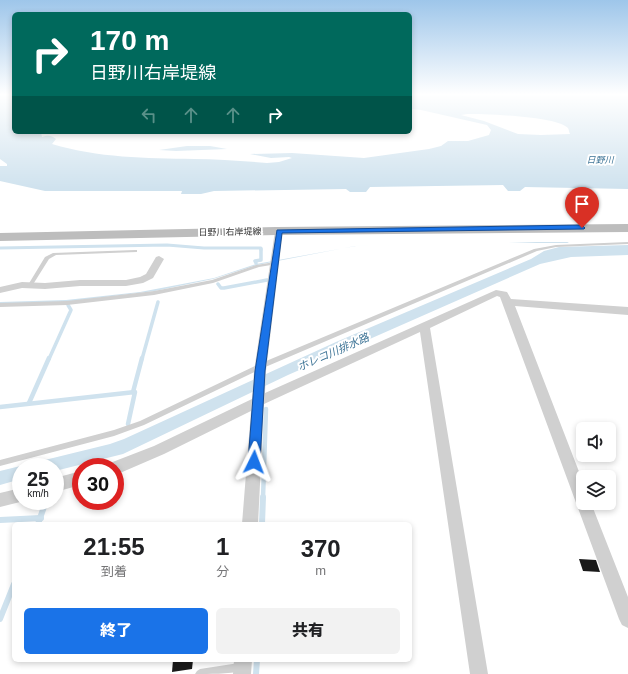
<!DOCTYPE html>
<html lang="ja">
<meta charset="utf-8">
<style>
:root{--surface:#fff;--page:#f2f2f2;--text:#202124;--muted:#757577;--accent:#1a73e8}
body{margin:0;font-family:Helvetica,"Noto Sans JP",sans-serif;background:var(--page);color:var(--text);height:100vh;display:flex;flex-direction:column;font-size:15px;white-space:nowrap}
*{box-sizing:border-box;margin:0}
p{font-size:13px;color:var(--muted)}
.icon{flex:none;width:22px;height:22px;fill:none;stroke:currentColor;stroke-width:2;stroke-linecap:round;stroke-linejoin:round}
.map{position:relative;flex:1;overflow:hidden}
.side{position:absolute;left:12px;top:522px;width:400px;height:140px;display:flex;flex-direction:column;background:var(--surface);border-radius:6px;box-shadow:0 2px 6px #0003}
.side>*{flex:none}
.guide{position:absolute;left:12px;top:12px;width:400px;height:122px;border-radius:6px;box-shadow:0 2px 6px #0003;background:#00695c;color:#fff;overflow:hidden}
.buttons{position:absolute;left:576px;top:422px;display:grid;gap:8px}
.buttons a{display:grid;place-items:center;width:40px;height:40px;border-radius:6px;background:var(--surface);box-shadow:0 2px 6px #0003;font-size:20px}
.speed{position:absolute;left:12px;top:458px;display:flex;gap:8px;font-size:20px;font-weight:700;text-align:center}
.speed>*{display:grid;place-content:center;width:52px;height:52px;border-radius:50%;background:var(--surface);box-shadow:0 2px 6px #0003;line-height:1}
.speed small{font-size:10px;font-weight:400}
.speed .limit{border:6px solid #d22;background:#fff;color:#111}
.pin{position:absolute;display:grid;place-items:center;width:34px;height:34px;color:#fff;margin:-41px -17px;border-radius:50% 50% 50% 0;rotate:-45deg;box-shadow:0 0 4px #0007}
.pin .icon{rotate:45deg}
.me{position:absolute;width:44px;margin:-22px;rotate:3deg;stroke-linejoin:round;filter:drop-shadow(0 0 3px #0008)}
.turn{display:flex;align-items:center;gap:14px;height:84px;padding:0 12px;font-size:18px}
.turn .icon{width:52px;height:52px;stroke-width:2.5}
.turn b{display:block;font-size:28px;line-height:34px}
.lanes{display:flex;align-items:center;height:38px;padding:0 12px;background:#0003;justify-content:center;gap:20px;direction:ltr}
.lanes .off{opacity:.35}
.eta{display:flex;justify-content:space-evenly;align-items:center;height:68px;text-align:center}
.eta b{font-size:24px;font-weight:800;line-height:28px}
.button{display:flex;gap:8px;margin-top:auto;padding:8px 12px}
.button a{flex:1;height:46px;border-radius:6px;background:var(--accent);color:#fff;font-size:16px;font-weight:800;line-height:46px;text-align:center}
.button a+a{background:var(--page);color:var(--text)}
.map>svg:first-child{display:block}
.water{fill:#cfe2ee;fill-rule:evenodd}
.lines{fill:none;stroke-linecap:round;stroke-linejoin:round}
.stream-far3{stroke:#cfe2ee;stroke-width:3}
.stream-far2{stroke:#cfe2ee;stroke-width:3.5}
.stream-far1{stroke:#cfe2ee;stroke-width:4.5}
.stream{stroke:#cfe2ee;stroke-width:6}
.building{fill:#1a1a1a}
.lane{fill:#d0d0d0;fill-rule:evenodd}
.street{fill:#d0d0d0;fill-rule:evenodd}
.secondary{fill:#bdbdbd;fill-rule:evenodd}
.route{fill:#1a73e8;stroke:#114b97}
.labels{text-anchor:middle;stroke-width:4;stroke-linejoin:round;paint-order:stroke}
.far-water-label{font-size:9px;font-style:italic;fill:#3f7597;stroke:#fff}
.far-street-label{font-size:9px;fill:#333;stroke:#fff}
.water-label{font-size:11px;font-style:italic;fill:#3f7597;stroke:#fff}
</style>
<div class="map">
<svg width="628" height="674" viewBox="0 0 628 674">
<rect width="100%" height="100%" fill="#fff"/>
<g class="water">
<path d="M0,95h14v37h27l1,5c6,-2 9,-2 14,2l-4,5c46,14 94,14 142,15 24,0 48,2 73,4l12,-1 13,-4 -3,-1 -18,1 -21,-4 42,-1 72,5 65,-9 12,-3 7,-5h20l21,-6 2,-5 -4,-5 -66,-15 -11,-1v-14h218v94l-103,-2 -5,4h-12l-5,-6 -133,2 -4,5h-16l-4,-3 -132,2 -13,3h-20l1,-3h-137l-45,-10v-15h7v-2l-7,-5zM467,114c18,0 89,2 101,14 1,2 1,4 2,6l-29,1 -23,-1 -34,-13 -23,-6z"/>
<polygon points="187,146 210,146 227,149 176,151 159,150"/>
<polygon points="565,242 355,246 257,265 213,279 155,291 65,302 0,304 0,302 66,300 140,292 214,278 256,264 356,246 566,242 569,243"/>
<polygon points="628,245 628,255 571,257 540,264 288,375 123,454 55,471 55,467 21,467 21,479 0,485 0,471 110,444 124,439 336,342 531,259 544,251 559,247"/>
</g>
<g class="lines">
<polyline class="stream-far3" points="0,248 167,245 204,248 261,248 261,250"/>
<g class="stream-far2">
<polyline points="256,263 255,261 261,260 261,249"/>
<polyline points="218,284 221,288 224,288 267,280"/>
<polyline points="49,359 71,310 68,305"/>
<polyline points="142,359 158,302"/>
</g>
<g class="stream-far1">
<polyline points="133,392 142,358"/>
<polyline points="29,403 49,358"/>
<polyline points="0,407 135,392 128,424"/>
<polyline points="263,498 266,409"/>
</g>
<g class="stream">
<polyline points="0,520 41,518"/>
<polyline points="38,524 46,501"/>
<polyline points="262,524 263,497"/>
<polyline points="0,619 14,584"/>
<polyline points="256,674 257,660"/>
</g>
</g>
<g class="building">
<polygon points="579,559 596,560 600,572 583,571"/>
<polygon points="173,660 193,660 192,669 172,672"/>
</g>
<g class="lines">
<g class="lane">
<polygon points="628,242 628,244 556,247 537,251 263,368 144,425 114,436 0,466 0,460 114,430 140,421 259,364 534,249 556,245"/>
<polygon points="135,250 137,250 137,252 56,255 49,259 32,286 30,287 28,285 45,257 53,253"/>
<polygon points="275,262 277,263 277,264 259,267 213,283 154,295 67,305 0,307 0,303 67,301 154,291 212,280 256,265"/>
<path d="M239,663l3,2 2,3 -2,3c-13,3 -33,3 -47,3l2,-3 3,-2z"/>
</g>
<g class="street">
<polygon points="279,228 283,231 266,371 265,393 496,290 507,292 511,299 628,307 628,315 515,306 583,482 583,503 591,503 628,597 628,628 622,625 619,619 500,297 497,296 430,328 488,674 470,674 420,332 264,404 258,524 242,524 251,411 164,454 120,473 115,474 115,467 108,467 110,463 154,446 252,399 254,371 275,231"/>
<polygon points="159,256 164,259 153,278 143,283 126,286 80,286 45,289 22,288 0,293 0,287 22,282 45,283 80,280 126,280 140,277 146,274 156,257"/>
<polygon points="81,471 81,485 55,492 55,478"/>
<polygon points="21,488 21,501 24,501 0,507 0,493"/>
<polygon points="234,660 252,660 251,674 233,674"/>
</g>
<polygon class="secondary" points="628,224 628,232 276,235 0,241 0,233 276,227"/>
</g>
<linearGradient id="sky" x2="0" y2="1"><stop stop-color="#9ec6ea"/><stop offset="0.5" stop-color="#fff"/><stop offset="1" stop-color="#fff" stop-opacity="0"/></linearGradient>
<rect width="628" height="189" fill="url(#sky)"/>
<polygon class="route" points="582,225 585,228 584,229 282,233 265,371 260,462 258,466 254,468 250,466 248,462 255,371 277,230"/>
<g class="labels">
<g class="far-water-label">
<text x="600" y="163">日野川</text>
</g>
<g class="far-street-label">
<text transform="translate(230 232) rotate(-1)" y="3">日野川右岸堤線</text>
</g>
<g class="water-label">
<text transform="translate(333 352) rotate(-24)" y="4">ホレコ川排水路</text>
</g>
</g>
</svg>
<div class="buttons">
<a><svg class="icon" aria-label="sound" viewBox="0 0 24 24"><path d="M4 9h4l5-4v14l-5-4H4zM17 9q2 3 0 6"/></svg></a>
<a><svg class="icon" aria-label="layers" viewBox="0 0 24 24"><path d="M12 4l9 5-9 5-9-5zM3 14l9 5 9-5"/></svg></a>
</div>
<div class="speed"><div>25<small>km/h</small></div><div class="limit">30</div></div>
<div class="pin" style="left:582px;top:228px;background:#d93025"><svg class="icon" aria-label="arrive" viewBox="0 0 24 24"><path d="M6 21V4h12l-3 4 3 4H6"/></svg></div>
<svg class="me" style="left:254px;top:462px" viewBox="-20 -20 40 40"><path d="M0-17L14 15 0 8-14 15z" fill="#1a73e8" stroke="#fff" stroke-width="4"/></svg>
<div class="guide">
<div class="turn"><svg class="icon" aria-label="right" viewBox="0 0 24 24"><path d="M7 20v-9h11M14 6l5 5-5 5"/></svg><div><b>170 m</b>日野川右岸堤線</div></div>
<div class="lanes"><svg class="icon off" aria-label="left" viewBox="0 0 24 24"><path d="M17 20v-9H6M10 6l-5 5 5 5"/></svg><svg class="icon off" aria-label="ahead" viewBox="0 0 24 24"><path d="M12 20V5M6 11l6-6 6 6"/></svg><svg class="icon off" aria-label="ahead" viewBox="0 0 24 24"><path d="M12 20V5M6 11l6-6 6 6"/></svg><svg class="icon" aria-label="right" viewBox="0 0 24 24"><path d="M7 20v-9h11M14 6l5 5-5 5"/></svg></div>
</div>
<section class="side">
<div class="eta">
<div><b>21:55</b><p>到着</p></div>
<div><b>1</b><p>分</p></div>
<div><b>370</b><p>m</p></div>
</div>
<div class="button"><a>終了</a><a>共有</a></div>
</section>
</div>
